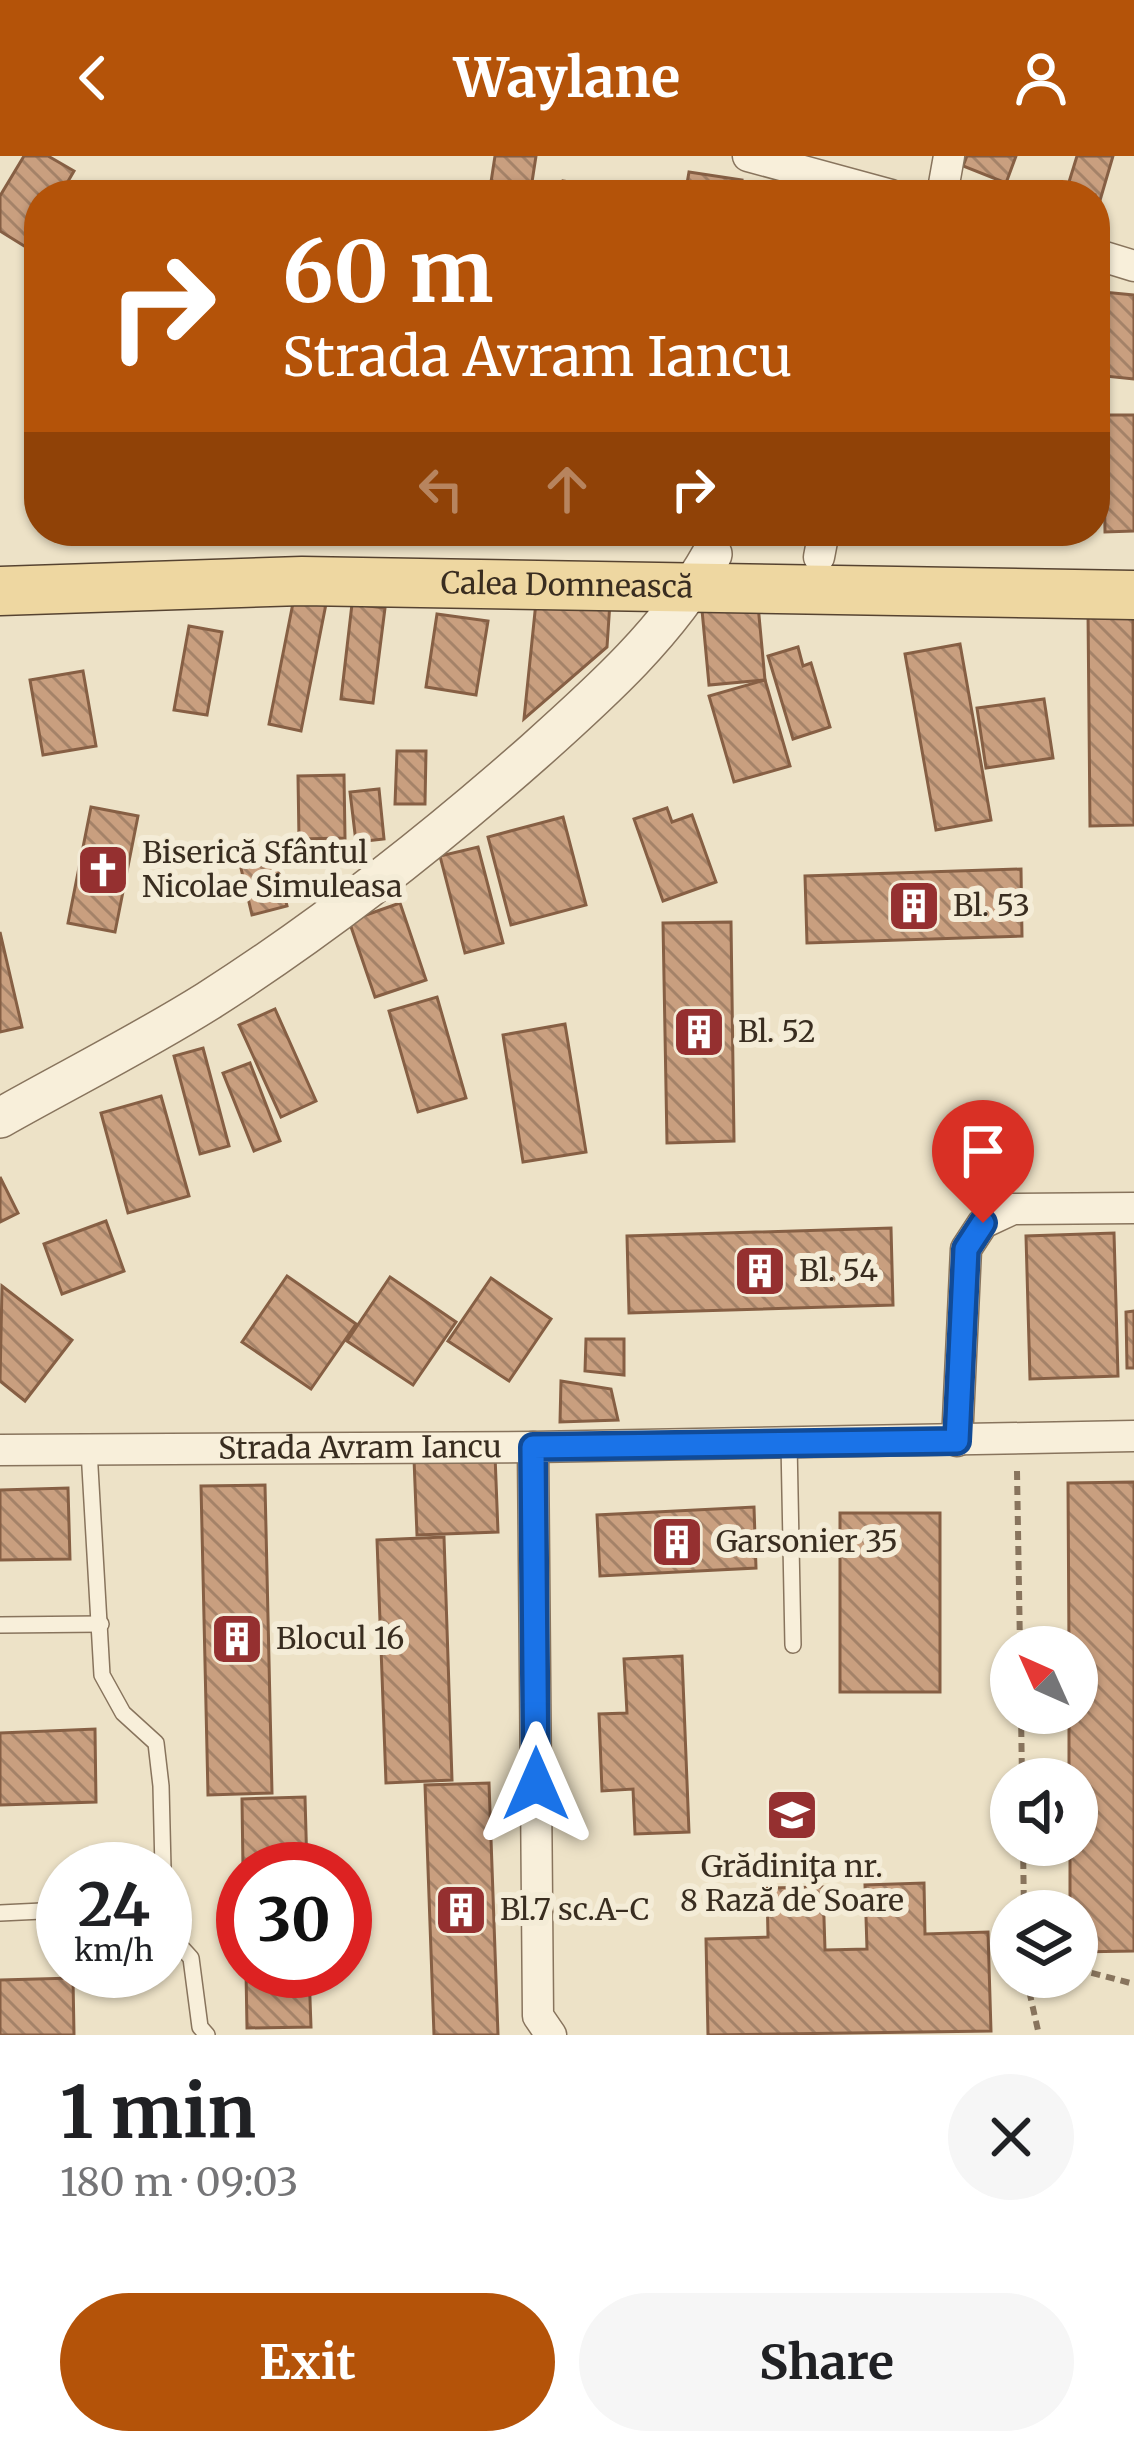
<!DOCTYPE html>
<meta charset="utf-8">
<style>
:root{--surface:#fff;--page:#f6f6f6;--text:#202124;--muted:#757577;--accent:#b45309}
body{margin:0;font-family:Merriweather,serif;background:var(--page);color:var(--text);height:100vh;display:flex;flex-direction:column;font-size:45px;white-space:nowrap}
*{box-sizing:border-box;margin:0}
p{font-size:39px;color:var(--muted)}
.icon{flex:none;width:66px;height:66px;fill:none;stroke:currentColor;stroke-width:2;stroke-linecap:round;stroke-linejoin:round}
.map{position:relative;height:1879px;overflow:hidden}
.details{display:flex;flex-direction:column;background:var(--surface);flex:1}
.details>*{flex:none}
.top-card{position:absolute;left:24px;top:24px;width:1086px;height:366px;border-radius:48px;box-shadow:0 3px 9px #0004;background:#b45309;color:#fff;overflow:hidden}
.needle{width:78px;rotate:315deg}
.controls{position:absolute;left:990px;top:1470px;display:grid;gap:24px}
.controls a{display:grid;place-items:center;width:108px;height:108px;border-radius:50%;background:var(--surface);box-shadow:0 3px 9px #0004;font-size:60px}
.speed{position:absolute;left:36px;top:1686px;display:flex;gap:24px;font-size:60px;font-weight:700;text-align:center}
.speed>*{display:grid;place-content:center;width:156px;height:156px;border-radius:50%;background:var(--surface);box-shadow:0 3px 9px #0004;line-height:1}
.speed small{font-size:30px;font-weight:400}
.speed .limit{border:18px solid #d22;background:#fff;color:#111}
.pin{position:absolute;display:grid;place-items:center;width:102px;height:102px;color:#fff;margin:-123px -51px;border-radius:50% 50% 50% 0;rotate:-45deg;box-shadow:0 0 12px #0007}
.pin .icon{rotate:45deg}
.me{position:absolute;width:132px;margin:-66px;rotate:0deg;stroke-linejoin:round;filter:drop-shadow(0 0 9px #0008)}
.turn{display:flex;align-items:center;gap:42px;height:252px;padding:0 60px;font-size:54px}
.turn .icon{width:156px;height:156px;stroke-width:2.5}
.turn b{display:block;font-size:84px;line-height:102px}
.lanes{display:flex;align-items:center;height:114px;padding:0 60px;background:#0003;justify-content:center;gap:60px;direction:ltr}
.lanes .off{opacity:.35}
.round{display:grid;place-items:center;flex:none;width:126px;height:126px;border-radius:63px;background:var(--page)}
.headline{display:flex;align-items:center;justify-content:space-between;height:204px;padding:0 60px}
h1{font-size:72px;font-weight:700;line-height:90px}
.button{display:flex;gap:24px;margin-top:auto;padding:24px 60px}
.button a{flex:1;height:138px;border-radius:72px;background:var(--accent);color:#fff;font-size:48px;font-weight:700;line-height:138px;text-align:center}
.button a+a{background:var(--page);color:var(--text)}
header{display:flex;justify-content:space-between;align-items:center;height:156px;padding:0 60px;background:var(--accent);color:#fff;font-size:54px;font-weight:700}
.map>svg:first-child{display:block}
.building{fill:url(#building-back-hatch);stroke:#865f44;stroke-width:3}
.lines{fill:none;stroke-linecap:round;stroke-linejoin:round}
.service-casing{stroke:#88745d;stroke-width:18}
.minor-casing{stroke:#88745d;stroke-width:33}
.tertiary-casing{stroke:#88745d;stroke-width:42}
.primary-casing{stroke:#564331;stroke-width:51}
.path{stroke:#88745d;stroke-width:6;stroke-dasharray:9 6;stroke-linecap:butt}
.service{stroke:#f8efda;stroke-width:15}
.minor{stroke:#f8efda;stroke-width:30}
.tertiary{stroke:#f8efda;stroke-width:39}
.primary{stroke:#eed7a1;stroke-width:48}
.route-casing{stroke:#114b97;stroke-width:30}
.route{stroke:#1a73e8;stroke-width:21}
.labels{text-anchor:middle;stroke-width:12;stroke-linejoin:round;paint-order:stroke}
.street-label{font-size:30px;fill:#392d20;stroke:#f4ecd7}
.poi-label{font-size:30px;fill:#392d20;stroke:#f4ecd7;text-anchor:start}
</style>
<header><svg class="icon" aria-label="back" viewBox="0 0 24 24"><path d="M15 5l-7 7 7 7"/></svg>Waylane<svg class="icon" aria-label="person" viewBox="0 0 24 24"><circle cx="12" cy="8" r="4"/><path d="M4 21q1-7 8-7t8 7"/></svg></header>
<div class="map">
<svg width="1134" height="1879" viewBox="0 0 1134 1879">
<defs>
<pattern id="building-back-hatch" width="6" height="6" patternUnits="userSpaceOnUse" patternTransform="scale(3)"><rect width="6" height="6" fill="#c99f7f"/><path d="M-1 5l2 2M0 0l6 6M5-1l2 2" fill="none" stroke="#a48268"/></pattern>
</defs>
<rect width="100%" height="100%" fill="#ede2c7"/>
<g class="building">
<polygon points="24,0 48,0 74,15 60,39 39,39 39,76 29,93 0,75 0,40"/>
<polygon points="495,0 536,0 530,39 489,39"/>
<polygon points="967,0 1016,0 1006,27 963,10"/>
<polygon points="1077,0 1113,0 1096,58 1095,39 1065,39"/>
<polygon points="689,16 742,24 740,39 685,39"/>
<polygon points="563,25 624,34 623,39 560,39"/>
<polygon points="1103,136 1134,139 1134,223 1095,219"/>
<polygon points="1103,259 1134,259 1134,375 1105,376"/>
<polygon points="923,375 1013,375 1013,387 923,385"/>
<polygon points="294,442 326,448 301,575 269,568"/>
<polygon points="536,446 610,446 607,491 524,563"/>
<polygon points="352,448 385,452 373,547 341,543"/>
<polygon points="758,449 765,524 709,529 702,454"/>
<polygon points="1133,454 1134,669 1090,670 1088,455"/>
<polygon points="437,458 488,465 476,539 426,531"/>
<polygon points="189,470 222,476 207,559 174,554"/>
<polygon points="960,488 991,664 936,674 905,498"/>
<polygon points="798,491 803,510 811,507 830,571 793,583 768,500"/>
<polygon points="83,515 96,590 43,599 30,524"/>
<polygon points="765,524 790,610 734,626 709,540"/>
<polygon points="1044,543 1053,602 986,612 977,552"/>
<polygon points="397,595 426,595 425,648 395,648"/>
<polygon points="344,619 345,682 299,683 298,620"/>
<polygon points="379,633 384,683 356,686 350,636"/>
<polygon points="91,651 138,660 115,776 68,767"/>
<polygon points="667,652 672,666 692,659 716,726 663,745 634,663"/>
<polygon points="563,661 586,749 511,769 488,681"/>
<polygon points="478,691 503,787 465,797 440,700"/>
<polygon points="275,700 287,750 252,759 240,708"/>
<polygon points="1021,713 1022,780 807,787 805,720"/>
<polygon points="400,747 426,824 375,841 349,765"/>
<polygon points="731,766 734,985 667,987 663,767"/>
<polygon points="0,776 22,871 0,876"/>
<polygon points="437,841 466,942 418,956 389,855"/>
<polygon points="275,853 316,945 281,961 239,869"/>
<polygon points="565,868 586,996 523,1006 503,879"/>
<polygon points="203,892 229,990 200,998 174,900"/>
<polygon points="250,907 280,985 254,995 223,917"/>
<polygon points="161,940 189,1040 128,1057 101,957"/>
<polygon points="0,1021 18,1057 0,1066"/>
<polygon points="106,1065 124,1115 62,1138 44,1088"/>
<polygon points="891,1072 893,1149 629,1157 627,1080"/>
<polygon points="1114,1077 1118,1220 1030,1223 1026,1080"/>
<polygon points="287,1120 356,1168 311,1233 242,1186"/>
<polygon points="390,1121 456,1166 413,1229 347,1185"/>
<polygon points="491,1122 551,1163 509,1225 448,1185"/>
<polygon points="2,1130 72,1184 25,1245 0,1225"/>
<polygon points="1134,1155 1134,1212 1127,1212 1126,1156"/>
<polygon points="586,1183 624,1183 624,1219 585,1215"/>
<polygon points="561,1225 611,1233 618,1264 560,1266"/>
<polygon points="495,1299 498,1376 417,1379 414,1303"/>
<polygon points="1134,1326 1134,1795 1077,1796 1077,1755 1070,1755 1070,1689 1077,1689 1077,1623 1069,1623 1069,1557 1077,1557 1077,1491 1069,1491 1068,1327"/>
<polygon points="265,1329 272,1637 208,1639 201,1330"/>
<polygon points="68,1332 70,1403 0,1404 0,1334"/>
<polygon points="754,1351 756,1412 600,1420 597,1359"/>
<rect x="840" y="1357" width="100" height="179"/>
<polygon points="444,1381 452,1624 386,1627 377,1384"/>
<polygon points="682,1500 689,1676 635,1678 633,1633 602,1635 599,1558 627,1557 624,1503"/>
<polygon points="95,1573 96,1646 0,1649 0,1577"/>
<polygon points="489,1627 498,1879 434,1879 425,1629"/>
<polygon points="305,1641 307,1713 243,1713 242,1643"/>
<polygon points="924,1727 925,1778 988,1776 991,1875 708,1879 706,1783 768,1781 767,1732 823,1731 825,1794 867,1793 865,1729"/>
<polygon points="246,1815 309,1815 311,1871 247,1872"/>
<polygon points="73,1822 74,1879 0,1879 0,1824"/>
</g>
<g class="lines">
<g class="service-casing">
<g id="service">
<polyline points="789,1287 793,1489"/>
<polyline points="89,1294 102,1519 123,1557 156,1587 161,1630 163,1713"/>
<polyline points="0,1469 101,1468"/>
<polyline points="165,1755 171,1780 191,1802 200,1871 207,1879"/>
<polyline points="0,1757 63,1754"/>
</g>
</g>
<g class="minor-casing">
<g id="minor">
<polyline points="748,0 891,39"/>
<polyline points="942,39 949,0"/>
<polyline points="1095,98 1134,110"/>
<polyline points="819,401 824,375"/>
<polyline points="957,1285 966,1093 983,1067 1013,1053 1134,1052"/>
<polyline points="533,1291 538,1860 551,1879"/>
<path id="s1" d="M0,1294l533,-3 601,-11"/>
</g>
</g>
<g class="tertiary-casing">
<path id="tertiary" d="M0,962c69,-39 141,-75 208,-117 116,-74 224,-159 327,-250 66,-59 134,-120 177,-197"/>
</g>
<g class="primary-casing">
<g id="primary">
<path id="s2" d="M0,435l302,-10 832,14"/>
</g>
</g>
<g class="path">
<polyline points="1017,1315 1020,1491"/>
<polyline points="1021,1557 1022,1623"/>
<polyline points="1023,1689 1024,1755"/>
<polyline points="1077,1813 1134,1828"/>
<polyline points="1026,1821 1039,1879"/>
</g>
<use href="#service" class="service"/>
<use href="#minor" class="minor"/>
<use href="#tertiary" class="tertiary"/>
<use href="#primary" class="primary"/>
</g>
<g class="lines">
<g class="route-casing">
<polyline id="route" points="536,1628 533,1291 957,1285 966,1093 983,1067"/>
</g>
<use href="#route" class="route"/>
</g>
<defs>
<g id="church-square" transform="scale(2.7)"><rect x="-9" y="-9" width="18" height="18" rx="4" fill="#953030" stroke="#f4ecd7"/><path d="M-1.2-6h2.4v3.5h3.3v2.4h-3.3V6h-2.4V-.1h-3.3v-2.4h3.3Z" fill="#fff"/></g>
<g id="building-square" transform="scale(2.7)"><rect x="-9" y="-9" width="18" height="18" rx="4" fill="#953030" stroke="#f4ecd7"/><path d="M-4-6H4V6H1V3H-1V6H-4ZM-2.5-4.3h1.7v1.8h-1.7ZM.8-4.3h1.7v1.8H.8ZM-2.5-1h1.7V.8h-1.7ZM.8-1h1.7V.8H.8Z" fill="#fff"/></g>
<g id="school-square" transform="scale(2.7)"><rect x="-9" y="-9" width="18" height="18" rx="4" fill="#953030" stroke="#f4ecd7"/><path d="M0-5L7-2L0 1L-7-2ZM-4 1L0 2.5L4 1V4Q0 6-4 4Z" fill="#fff"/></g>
</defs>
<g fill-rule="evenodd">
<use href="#church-square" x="103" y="714"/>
<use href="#building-square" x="914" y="750"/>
<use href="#building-square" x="699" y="876"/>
<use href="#building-square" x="760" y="1115"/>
<use href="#building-square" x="677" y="1386"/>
<use href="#building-square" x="237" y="1483"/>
<use href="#school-square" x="792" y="1659"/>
<use href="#building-square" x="461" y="1754"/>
</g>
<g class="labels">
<g class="street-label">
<text dy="10" stroke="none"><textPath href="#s2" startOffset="567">Calea Domnească</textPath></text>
<text dy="10" stroke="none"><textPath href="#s1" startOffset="360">Strada Avram Iancu</textPath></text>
</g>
<g class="poi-label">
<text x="142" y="707">Biserică Sfântul<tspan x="142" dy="34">Nicolae Simuleasa</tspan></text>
<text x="953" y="760">Bl. 53</text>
<text x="738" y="886">Bl. 52</text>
<text x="799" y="1125">Bl. 54</text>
<text x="716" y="1396">Garsonier 35</text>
<text x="276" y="1493">Blocul 16</text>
<text x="792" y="1721" text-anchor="middle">Grădiniţa nr.<tspan x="792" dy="34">8 Rază de Soare</tspan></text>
<text x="500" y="1764">Bl.7 sc.A-C</text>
</g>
</g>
</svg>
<div class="controls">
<a><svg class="needle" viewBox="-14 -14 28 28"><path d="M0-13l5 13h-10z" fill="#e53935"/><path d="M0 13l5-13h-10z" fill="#757577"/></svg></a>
<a><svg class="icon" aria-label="sound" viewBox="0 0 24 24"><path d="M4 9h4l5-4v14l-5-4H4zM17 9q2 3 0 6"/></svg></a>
<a><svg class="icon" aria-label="layers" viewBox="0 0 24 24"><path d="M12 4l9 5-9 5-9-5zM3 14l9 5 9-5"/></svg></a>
</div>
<div class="speed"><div>24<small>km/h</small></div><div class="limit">30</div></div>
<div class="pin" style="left:983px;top:1067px;background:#d93025"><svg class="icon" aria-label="arrive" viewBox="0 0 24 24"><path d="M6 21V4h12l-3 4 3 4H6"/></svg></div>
<svg class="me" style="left:536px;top:1628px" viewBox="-20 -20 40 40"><path d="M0-17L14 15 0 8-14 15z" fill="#1a73e8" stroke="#fff" stroke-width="4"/></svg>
<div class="top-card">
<div class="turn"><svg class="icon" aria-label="right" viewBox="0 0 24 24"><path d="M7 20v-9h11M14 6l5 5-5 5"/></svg><div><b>60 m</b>Strada Avram Iancu</div></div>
<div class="lanes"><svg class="icon off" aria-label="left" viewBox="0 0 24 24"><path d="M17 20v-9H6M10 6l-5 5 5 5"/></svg><svg class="icon off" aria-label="ahead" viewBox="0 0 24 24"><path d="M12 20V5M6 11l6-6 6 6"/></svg><svg class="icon" aria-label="right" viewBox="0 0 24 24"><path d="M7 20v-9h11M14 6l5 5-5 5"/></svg></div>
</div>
</div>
<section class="details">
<div class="headline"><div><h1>1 min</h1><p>180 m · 09:03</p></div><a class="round"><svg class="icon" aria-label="close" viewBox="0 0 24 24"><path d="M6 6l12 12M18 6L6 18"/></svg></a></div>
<div class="button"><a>Exit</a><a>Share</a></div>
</section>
